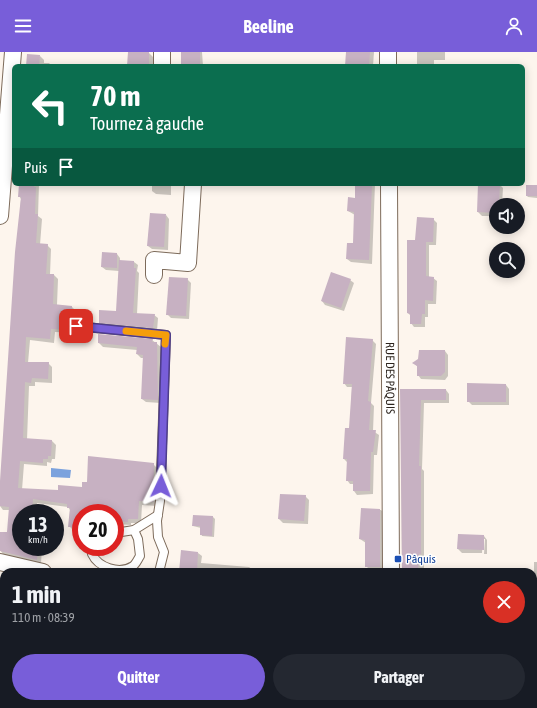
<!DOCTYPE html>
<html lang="fr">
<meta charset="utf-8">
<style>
:root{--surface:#171b24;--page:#242831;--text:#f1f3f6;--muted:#9ea1a6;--accent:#785ed9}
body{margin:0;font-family:"Asap Condensed",sans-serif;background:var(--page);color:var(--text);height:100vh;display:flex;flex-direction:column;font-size:15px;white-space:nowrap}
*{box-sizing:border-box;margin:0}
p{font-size:13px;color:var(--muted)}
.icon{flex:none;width:22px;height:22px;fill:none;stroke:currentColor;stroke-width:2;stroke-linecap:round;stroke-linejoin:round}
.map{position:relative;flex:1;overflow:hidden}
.panel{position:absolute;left:0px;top:516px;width:537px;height:140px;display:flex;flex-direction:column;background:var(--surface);border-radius:12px 12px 0 0;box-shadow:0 2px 10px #0003}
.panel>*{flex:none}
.banner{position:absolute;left:12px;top:12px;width:513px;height:122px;border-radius:6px;box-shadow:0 2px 10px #0003;background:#0b6e4f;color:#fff;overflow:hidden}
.controls{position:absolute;left:489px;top:146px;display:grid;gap:8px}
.controls a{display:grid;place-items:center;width:36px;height:36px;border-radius:50%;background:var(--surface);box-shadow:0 2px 10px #0003;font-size:20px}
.speed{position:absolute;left:12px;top:452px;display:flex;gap:8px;font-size:20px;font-weight:700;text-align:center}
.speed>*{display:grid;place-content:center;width:52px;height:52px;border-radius:50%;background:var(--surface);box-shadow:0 2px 10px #0003;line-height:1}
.speed small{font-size:10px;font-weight:400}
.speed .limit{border:6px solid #d22;background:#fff;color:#111}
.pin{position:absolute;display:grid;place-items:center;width:34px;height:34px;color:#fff;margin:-17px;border-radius:8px;box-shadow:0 2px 6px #0006}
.me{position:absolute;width:44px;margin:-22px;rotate:2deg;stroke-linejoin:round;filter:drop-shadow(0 0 3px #0008)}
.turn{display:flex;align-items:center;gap:14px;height:84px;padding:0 12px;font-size:18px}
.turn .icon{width:52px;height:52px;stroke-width:2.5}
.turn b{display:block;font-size:28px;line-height:34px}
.then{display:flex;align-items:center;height:38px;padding:0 12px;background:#0003;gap:8px;font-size:15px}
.round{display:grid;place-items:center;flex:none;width:42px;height:42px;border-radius:21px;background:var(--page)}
.head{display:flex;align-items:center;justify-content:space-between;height:68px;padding:0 12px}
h1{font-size:24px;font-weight:700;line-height:30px}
.button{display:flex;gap:8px;margin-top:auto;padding:8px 12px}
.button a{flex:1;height:46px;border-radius:24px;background:var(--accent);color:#fff;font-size:16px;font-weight:700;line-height:46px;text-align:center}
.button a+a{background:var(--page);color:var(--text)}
header{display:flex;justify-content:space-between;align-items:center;height:52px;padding:0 12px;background:var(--accent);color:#fff;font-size:18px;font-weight:700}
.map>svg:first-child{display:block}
.water{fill:#7ca2dd}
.shadow{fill:#0003}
.building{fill:#c7b1c2}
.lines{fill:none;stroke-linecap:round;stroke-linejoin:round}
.lane-casing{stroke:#7d6b5b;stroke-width:10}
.street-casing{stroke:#7d6b5b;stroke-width:18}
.lane{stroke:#fff;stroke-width:8}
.street{stroke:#fff;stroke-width:16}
.route-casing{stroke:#4e3d8d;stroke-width:10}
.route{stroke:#785ed9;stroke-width:7}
.slow{stroke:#f59e0b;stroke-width:7}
.transit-dot{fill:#1a4fb4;stroke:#fff;stroke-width:1.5}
.labels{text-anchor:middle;stroke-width:3;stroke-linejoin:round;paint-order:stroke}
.street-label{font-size:12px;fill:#2c241e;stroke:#fff}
.transit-label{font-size:12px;fill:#164399;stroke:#fff;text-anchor:start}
</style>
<header><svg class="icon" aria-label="menu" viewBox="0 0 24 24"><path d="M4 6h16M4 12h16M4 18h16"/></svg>Beeline<svg class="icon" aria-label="person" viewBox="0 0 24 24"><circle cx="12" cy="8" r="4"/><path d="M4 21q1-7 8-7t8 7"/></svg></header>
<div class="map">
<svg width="537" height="656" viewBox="0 0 537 656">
<rect width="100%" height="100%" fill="#fdf5ed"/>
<polygon class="water" points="51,416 71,418 70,426 51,425"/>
<g class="shadow">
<polygon points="129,0 149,1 154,6 153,14 128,14"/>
<polygon points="182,0 202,0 203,14 182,14"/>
<polygon points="347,0 374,0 373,14 347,14"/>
<polygon points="417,0 445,0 445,8 434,8 434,14 401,14 417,13"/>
<polygon points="40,4 44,8 44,11 49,11 52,14 27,14"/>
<polygon points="20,132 39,132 38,164 42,167 40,193 47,193 51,197 50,223 54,223 58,227 57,253 72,255 76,259 74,281 55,280 54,291 30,288 28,311 48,311 52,315 52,331 35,330 35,334 29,334 27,388 52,389 56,393 55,407 52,407 51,411 47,410 47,414 24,412 22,438 58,439 82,436 88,431 153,412 157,416 157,454 142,453 141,471 131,471 131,473 116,472 115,461 81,461 81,479 73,478 69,474 70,458 68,455 37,451 36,461 21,461 21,495 40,495 42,497 41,511 4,503 0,498 0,481 8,481 10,458 3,458 0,454 0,442 21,147 19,144"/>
<polygon points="152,132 171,132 171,143 156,142 152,139"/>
<polygon points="356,132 375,132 372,212 351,210 347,207 354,192 355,163 348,159 356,147"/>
<polygon points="479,132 499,132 503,136 502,153 496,153 496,164 482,164 478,160"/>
<polygon points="537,134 537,146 528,145 527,144"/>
<polygon points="166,163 169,167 168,198 152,197 148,194"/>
<polygon points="433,167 437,171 436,193 429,193 429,225 433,226 437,229 436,252 428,252 428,265 425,265 425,275 414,275 411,271 411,264 408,261 416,189"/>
<polygon points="117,202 120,206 120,209 134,210 138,213 137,219 139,221 137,262 154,263 158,266 157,279 103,274 100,270 117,260 119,219 106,218 102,215"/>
<polygon points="187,227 191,231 189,267 171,266 167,262"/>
<polygon points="350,228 354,231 344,259 325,253 322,249"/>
<polygon points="152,288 161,295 161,351 146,350 142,347 144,306 141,306 137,302 137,298 103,295 99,291"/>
<polygon points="372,288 376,292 371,351 374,354 373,379 379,383 377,403 374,403 373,442 357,443 354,439 354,432 350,432 347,428 347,410 344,407 350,377 352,335 347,335 344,331"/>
<polygon points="445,299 448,303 448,324 445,328 421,327 418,323 418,315 414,311"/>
<polygon points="506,333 509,337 509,353 472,353 468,349"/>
<polygon points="401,338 446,338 449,342 449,351 424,351 422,417 424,419 424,520 402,520"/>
<polygon points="305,444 309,448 308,472 283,471 279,467"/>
<polygon points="362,457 381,458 384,461 385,518 370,518 366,514 366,491 360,487"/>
<polygon points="213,465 215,467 214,485 202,484 201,476 193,474"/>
<polygon points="484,484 487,488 487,502 484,502 485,487 483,487 482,501 462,501 458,497"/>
<polygon points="198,501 202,504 201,511 249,515 256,520 180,520"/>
<polygon points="534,510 537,510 537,528 534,525"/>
<rect x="533" y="564" width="4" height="43"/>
<polygon points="282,652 367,652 366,656 283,656"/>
<polygon points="396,652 423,652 423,656 390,656 389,654"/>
<polygon points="448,652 487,652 496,653 499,656 447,656"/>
</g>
<g class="building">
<polygon points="128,0 149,0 149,14 127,14"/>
<rect x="181" y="0" width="19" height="14"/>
<polygon points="346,0 370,0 369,14 345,14"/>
<polygon points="27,2 40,3 39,14 26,14"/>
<polygon points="19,132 35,132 34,135 36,135 35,162 38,162 36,191 48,192 46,222 54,222 53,252 72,254 72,270 70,274 71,278 51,277 50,287 26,285 25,310 49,310 48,327 32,326 31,331 25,330 23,386 52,388 51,404 48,404 48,407 43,407 43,411 20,409 18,436 58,438 58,433 82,435 82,430 87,430 88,404 154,411 153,450 139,449 138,467 128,467 128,470 115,469 115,461 81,461 81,475 68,475 70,456 67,456 67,452 33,447 32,461 21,461 21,495 38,495 37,508 0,499 0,480 7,480 9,455 0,454 0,429 15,200 21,145 18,145"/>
<polygon points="355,132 372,132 369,208 346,207 347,191 353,191 354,160 347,159 348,145 355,146"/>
<polygon points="478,132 500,132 499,153 496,153 496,161 477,160"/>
<rect x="526" y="133" width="11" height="11"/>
<polygon points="150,161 166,162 164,195 147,194"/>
<polygon points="417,165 434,166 433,190 426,190 426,224 434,225 433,249 425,248 425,262 422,262 421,272 410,272 410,262 407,261 407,188 415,188"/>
<polygon points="102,200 117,201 117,216 101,215"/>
<polygon points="119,208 134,209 134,216 136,216 133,261 155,262 153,276 99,271 99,258 116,259"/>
<polygon points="331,220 351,227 341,256 321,249"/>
<polygon points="169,225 188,226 186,264 166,263"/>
<polygon points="98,282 153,287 152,290 157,290 158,348 141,347 143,303 136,302 137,295 98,291"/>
<polygon points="346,285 373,287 368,349 371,350 369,378 376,378 373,400 371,400 370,439 353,439 353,429 346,429 347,407 343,407 345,376 349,376 352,332 343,332"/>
<polygon points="419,298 445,298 445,320 441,324 417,324 417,314 412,311 418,307"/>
<polygon points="467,331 506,332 506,350 467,350"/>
<polygon points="400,337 446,337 446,348 421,348 419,414 421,414 421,502 419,502 418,520 402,520"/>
<polygon points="280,442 306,443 304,469 278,467"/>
<polygon points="361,456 380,457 380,515 365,515 365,488 359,487"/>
<polygon points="193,463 213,464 212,484 200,483 200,474 192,474"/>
<polygon points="458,482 484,483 484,498 457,497"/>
<polygon points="181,498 198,500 197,520 179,520"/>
</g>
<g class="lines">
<g class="lane-casing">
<g id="lane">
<polyline points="75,274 166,283 160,449 157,469 158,485 164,500 159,520"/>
<polyline points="115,481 134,478 158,463"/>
<path d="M94,495l-2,7c6,13 27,21 41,12 3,-2 5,-7 7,-10l-2,-17 -4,-9"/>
</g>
</g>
<g class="street-casing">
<g id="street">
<polyline points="388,0 388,14"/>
<polyline points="162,14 162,0"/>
<path id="s1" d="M389,132l2,388"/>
<polyline points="0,164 13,0"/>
<polyline points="154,223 154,208 188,211 193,132"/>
<polyline points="0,510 43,520"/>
<polyline points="533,638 537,639"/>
<polyline points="433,656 433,652"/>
</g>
</g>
<use href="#lane" class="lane"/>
<use href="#street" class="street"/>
</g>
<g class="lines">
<g class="route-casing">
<polyline id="route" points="76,274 166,283 161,434"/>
</g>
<use href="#route" class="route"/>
<polyline class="slow" points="126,279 166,283 165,292"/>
</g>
<rect class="transit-dot" x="394" y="503" width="8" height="8" rx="2"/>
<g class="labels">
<g class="street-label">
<text dy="4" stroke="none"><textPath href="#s1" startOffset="194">RUE DES PÂQUIS</textPath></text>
</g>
<g class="transit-label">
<text x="406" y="511">Pâquis</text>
</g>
</g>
</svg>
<div class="controls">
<a><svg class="icon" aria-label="sound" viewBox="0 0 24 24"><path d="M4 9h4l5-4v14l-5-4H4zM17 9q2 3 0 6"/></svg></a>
<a><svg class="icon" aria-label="search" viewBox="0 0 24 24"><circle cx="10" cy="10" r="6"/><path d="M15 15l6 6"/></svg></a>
</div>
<div class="speed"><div>13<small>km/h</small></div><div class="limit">20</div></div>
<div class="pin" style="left:76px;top:274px;background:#d93025"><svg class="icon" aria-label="arrive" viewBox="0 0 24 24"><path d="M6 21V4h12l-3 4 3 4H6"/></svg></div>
<svg class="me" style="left:161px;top:434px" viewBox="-20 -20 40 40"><path d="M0-17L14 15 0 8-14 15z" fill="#785ed9" stroke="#fff" stroke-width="4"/></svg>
<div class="banner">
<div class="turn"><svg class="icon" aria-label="left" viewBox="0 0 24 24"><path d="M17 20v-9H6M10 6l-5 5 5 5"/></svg><div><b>70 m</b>Tournez à gauche</div></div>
<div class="then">Puis<svg class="icon" aria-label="arrive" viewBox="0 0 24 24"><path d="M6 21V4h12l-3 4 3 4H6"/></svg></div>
</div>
<section class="panel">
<div class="head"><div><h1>1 min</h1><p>110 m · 08:39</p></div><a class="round" style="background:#d93025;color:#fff"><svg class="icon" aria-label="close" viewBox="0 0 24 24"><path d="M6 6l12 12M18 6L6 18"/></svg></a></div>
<div class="button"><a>Quitter</a><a>Partager</a></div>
</section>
</div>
